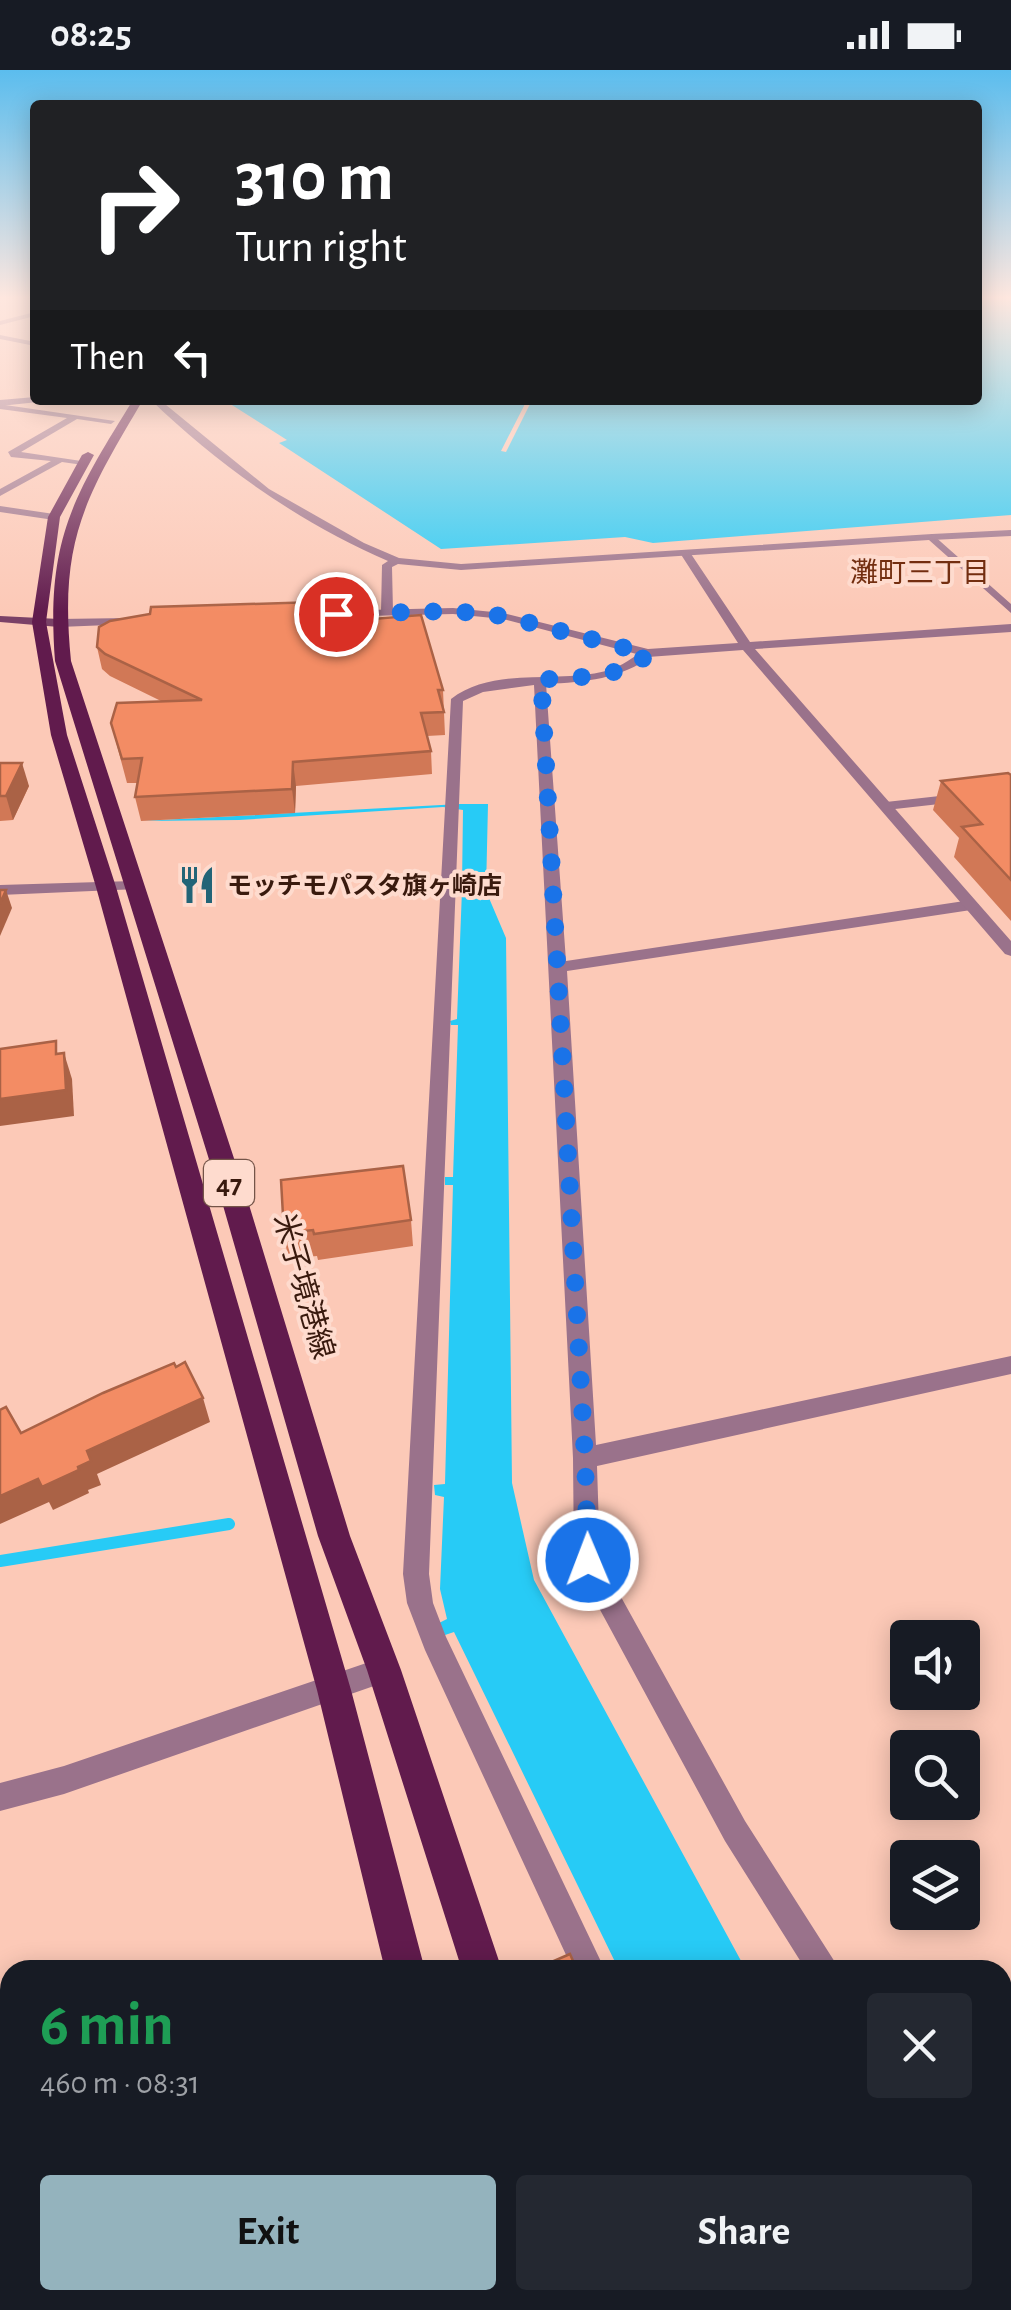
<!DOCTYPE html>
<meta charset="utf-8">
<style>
:root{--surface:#171b24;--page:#242831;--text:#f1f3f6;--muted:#9ea1a6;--accent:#94b3bd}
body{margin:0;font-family:"Alegreya Sans","Noto Sans JP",sans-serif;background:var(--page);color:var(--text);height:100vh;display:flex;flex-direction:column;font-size:38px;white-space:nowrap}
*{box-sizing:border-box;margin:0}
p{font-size:32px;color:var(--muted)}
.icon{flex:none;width:55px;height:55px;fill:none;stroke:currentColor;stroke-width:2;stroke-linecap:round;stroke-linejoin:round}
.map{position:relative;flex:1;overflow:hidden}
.sheet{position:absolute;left:0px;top:1890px;width:1012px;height:350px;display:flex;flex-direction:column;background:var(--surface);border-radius:30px 30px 0 0;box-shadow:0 5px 25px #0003}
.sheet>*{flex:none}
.hud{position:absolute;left:30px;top:30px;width:952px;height:305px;border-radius:10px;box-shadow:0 5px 25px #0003;background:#202124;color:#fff;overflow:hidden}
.controls{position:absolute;left:890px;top:1550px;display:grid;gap:20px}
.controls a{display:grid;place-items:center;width:90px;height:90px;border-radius:10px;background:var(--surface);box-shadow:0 5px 25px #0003;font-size:50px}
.pin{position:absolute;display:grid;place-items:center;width:85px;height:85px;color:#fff;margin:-42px;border:5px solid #fff;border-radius:50%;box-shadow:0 2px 10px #0007}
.me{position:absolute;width:110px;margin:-55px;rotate:359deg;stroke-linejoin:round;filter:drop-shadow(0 0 8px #0008)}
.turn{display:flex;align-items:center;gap:35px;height:210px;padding:0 40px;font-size:45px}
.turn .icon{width:130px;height:130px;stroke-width:2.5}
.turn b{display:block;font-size:70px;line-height:85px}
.then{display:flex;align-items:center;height:95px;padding:0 40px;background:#0003;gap:20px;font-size:38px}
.round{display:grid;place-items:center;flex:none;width:105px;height:105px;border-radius:10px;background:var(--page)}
.overview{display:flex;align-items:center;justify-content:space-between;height:170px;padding:0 40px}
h1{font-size:60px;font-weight:700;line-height:75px;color:#1e9e55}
.action{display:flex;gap:20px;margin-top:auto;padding:20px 40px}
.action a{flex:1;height:115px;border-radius:10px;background:var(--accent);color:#111;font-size:40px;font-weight:700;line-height:115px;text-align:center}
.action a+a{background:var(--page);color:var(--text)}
.status{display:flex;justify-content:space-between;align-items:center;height:70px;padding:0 50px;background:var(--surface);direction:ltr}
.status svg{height:28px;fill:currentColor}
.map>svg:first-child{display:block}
.water{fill:#27cbf6}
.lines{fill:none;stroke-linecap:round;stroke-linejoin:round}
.stream{stroke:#27cbf6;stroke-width:12}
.minor{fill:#9a728b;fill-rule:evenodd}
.tertiary{fill:#9a728b;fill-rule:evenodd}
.secondary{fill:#7a4167;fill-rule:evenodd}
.primary{fill:#611b4d;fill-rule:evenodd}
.wall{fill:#d17856}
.shaded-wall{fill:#aa6246}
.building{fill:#f38c64;stroke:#aa6246;stroke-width:2.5}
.route{stroke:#1a73e8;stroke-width:18;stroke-dasharray:0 32.4}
.labels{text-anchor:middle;stroke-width:8;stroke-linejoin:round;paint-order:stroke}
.far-poi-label{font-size:25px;font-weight:bold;fill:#391a0e;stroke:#fedbce;text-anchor:start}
.far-neighbourhood-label{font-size:28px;fill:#732e10;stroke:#fedbce}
.shield{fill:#fedbce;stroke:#745448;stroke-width:2.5}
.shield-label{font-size:28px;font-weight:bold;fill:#391a0e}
.street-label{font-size:30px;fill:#391a0e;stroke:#fedbce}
</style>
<div class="status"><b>08:25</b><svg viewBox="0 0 49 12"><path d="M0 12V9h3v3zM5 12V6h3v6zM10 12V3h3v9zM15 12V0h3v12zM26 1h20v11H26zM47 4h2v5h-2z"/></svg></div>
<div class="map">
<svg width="1011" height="2240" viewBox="0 0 1011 2240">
<rect width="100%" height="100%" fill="#fcc9b7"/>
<g class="water">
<polygon points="978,228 1011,228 1011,445 653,473 625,467 441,479 279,373 287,370 224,330 527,330 501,381 506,382 532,330 978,330"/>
<polygon points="460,734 488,734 486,821 506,868 512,1413 534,1510 746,1900 619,1900 454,1562 445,1565 439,1553 447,1549 440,1519 444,1427 435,1425 434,1415 445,1414 453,1115 445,1115 445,1107 453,1107 458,955 451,955 450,951 457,949 462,820 456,820 456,815 462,815 463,740 443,737 239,750 143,751"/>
<polygon points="804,2230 961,2230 968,2240 810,2240"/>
</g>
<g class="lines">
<polyline class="stream" points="0,1491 229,1454"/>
<g class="minor">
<polygon points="35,242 35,246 0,255 0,251"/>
<polygon points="0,265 35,272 35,276 0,269"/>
<path d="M151,330h9l109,89 95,54 35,15 62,6 471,-30 79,70v9l-82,-73 -468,30 -63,-6 -6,3 1,45 -6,3 -6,-3 1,-47 6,-4c-88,-38 -169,-95 -237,-161z"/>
<polygon points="0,331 5,335 115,351 111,354 77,349 21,382 88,392 83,395 62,392 0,426 0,419 51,391 11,387 8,382 67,348 0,339"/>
<polygon points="0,436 54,444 59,447 54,450 0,442"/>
<path d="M648,579l6,4 -2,3c-32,23 -66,26 -106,28l20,277 405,-61 8,5 -8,5 -404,61 29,474 415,-89v18l-414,92 3,93 145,262 95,149h-34l-81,-129 -147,-272 -4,-8 -1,-103 -39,-773 -51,7 -20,9 -34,873 4,29 13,34 159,333h-32l-148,-320 -18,-47 -4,-29 48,-875c43,-33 105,-15 155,-28 16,-4 27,-15 42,-22z"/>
<polygon points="1011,718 1011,726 886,740 879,736 886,732"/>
<polygon points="133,811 141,816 138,819 0,825 0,815"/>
<polygon points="384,1587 394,1591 398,1600 394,1609 64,1724 0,1741 0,1713 64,1696"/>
<polygon points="10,2137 10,2173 0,2177 0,2141"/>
<polygon points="1002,2155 1011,2159 1011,2203 1002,2199"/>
<polygon points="748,2230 786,2230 790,2240 752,2240"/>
</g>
<g class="tertiary">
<polygon points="35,327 38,332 0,336 0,330"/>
<polygon points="1011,460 1011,466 932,470 927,467 932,464"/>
<polygon points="685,480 689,481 750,572 1011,554 1011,562 755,579 1011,871 1011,886 1005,884 743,580 648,587 503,549 453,544 324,547 318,544 324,541 453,538 503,543 648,579 738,573 680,483"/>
<polygon points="130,548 134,550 134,554 59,557 53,553 59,549"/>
</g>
<polygon class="secondary" points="0,546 59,549 65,553 59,557 0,552"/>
<g class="primary">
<path d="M133,330h10c-59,99 -84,142 -72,261l175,534 104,341 51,134 101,300h-40l-95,-300 -49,-134 -98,-341 -165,-534c-9,-120 17,-163 78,-261z"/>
<polygon points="88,382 94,385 60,447 46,552 67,665 116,817 351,1620 425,1900 385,1900 317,1620 96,817 51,665 32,552 48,447 82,385"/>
<polygon points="476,2230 522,2230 525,2240 479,2240"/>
<polygon points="561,2230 607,2230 610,2240 564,2240"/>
</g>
</g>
<g class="wall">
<polygon points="317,545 349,547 361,550 443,620 445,665 427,666 431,681 432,704 296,716 295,743 141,751 135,727 138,713 127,713 111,653 161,631 110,606 102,599 97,577"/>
<polygon points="0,693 29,716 13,750 0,751"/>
<polygon points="1011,705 1011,851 954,787 959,768 933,740 941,711"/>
<polygon points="411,1150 413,1176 318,1190 317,1186 288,1189 284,1163"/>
<polygon points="640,2230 726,2230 730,2240 644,2240"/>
</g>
<g class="shaded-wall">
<polygon points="293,692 296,716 295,743 292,719"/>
<polygon points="22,693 29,716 13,750 6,726"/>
<polygon points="6,820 12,838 0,866 0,834"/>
<polygon points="64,983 72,1009 74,1046 0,1056 0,1029"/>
<polygon points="203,1328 210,1352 97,1404 101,1415 88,1420 89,1423 53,1440 49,1432 0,1454 0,1426 38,1409 78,1397 87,1381"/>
</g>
<g class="building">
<polygon points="316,532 314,545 348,543 349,547 360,546 361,550 421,545 443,620 438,620 444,642 421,643 431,681 293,692 292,719 135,727 142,688 122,689 111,653 117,633 202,630 105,584 97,577 99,557 110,551 150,544 151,537"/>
<polygon points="0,693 22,693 6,726 0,726"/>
<polygon points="1008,703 1011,705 1011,810 962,757 982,754 941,711"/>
<polygon points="0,820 6,820 0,834"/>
<polygon points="56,971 56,984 64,983 66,1020 0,1029 0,979"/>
<polygon points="403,1096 411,1150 314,1164 313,1160 284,1163 281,1110"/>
<polygon points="185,1292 203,1328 87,1381 91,1391 78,1397 79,1400 42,1417 38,1409 0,1426 0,1340 6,1337 21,1363 103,1323 174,1293 176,1297"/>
<polygon points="570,1884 577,1900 535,1900 535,1899"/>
<polygon points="646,2230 726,2230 730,2240 650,2240"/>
</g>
<linearGradient id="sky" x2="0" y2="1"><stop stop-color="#5bbdee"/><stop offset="0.42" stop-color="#fee7df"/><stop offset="1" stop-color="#fee7df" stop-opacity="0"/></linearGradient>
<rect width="1011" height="542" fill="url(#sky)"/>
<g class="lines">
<path class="route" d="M336,544l117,-3 51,5 144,38c-26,26 -74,22 -110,26l4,14 43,764 3,102"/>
</g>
<defs>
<g id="restaurant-bare" transform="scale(3)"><path d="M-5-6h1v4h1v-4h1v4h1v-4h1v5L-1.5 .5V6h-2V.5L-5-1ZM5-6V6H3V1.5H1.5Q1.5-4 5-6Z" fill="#226477" stroke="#fedbce" stroke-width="2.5" paint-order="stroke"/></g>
</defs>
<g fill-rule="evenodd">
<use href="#restaurant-bare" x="197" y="815"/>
</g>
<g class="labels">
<g class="far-poi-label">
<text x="227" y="824">モッチモパスタ旗ヶ崎店</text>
</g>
<g class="far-neighbourhood-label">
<text x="920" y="512">灘町三丁目</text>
</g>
<rect class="shield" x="204" y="1090" width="50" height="46" rx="8"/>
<g class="shield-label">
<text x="229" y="1123">47</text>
</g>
<g class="street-label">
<text transform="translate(304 1216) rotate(74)" y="10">米子境港線</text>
</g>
</g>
</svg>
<div class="controls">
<a><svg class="icon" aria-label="sound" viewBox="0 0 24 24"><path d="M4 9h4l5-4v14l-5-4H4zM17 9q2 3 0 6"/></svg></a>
<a><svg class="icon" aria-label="search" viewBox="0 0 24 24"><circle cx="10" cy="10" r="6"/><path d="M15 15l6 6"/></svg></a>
<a><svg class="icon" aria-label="layers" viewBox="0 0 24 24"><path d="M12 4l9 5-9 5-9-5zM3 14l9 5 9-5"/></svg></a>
</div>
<div class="pin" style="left:336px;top:544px;background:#d93025"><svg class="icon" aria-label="arrive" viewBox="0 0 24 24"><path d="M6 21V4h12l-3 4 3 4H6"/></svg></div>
<svg class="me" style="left:588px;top:1490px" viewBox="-20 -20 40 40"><circle r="17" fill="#1a73e8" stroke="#fff" stroke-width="3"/><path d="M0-11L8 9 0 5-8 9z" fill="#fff"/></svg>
<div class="hud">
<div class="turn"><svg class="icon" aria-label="right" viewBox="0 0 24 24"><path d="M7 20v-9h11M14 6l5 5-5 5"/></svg><div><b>310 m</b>Turn right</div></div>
<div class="then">Then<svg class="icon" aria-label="left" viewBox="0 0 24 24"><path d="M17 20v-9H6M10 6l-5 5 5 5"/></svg></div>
</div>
<section class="sheet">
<div class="overview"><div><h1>6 min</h1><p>460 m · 08:31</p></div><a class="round"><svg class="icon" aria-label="close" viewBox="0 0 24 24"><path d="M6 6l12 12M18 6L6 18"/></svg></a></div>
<div class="action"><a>Exit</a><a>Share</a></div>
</section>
</div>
